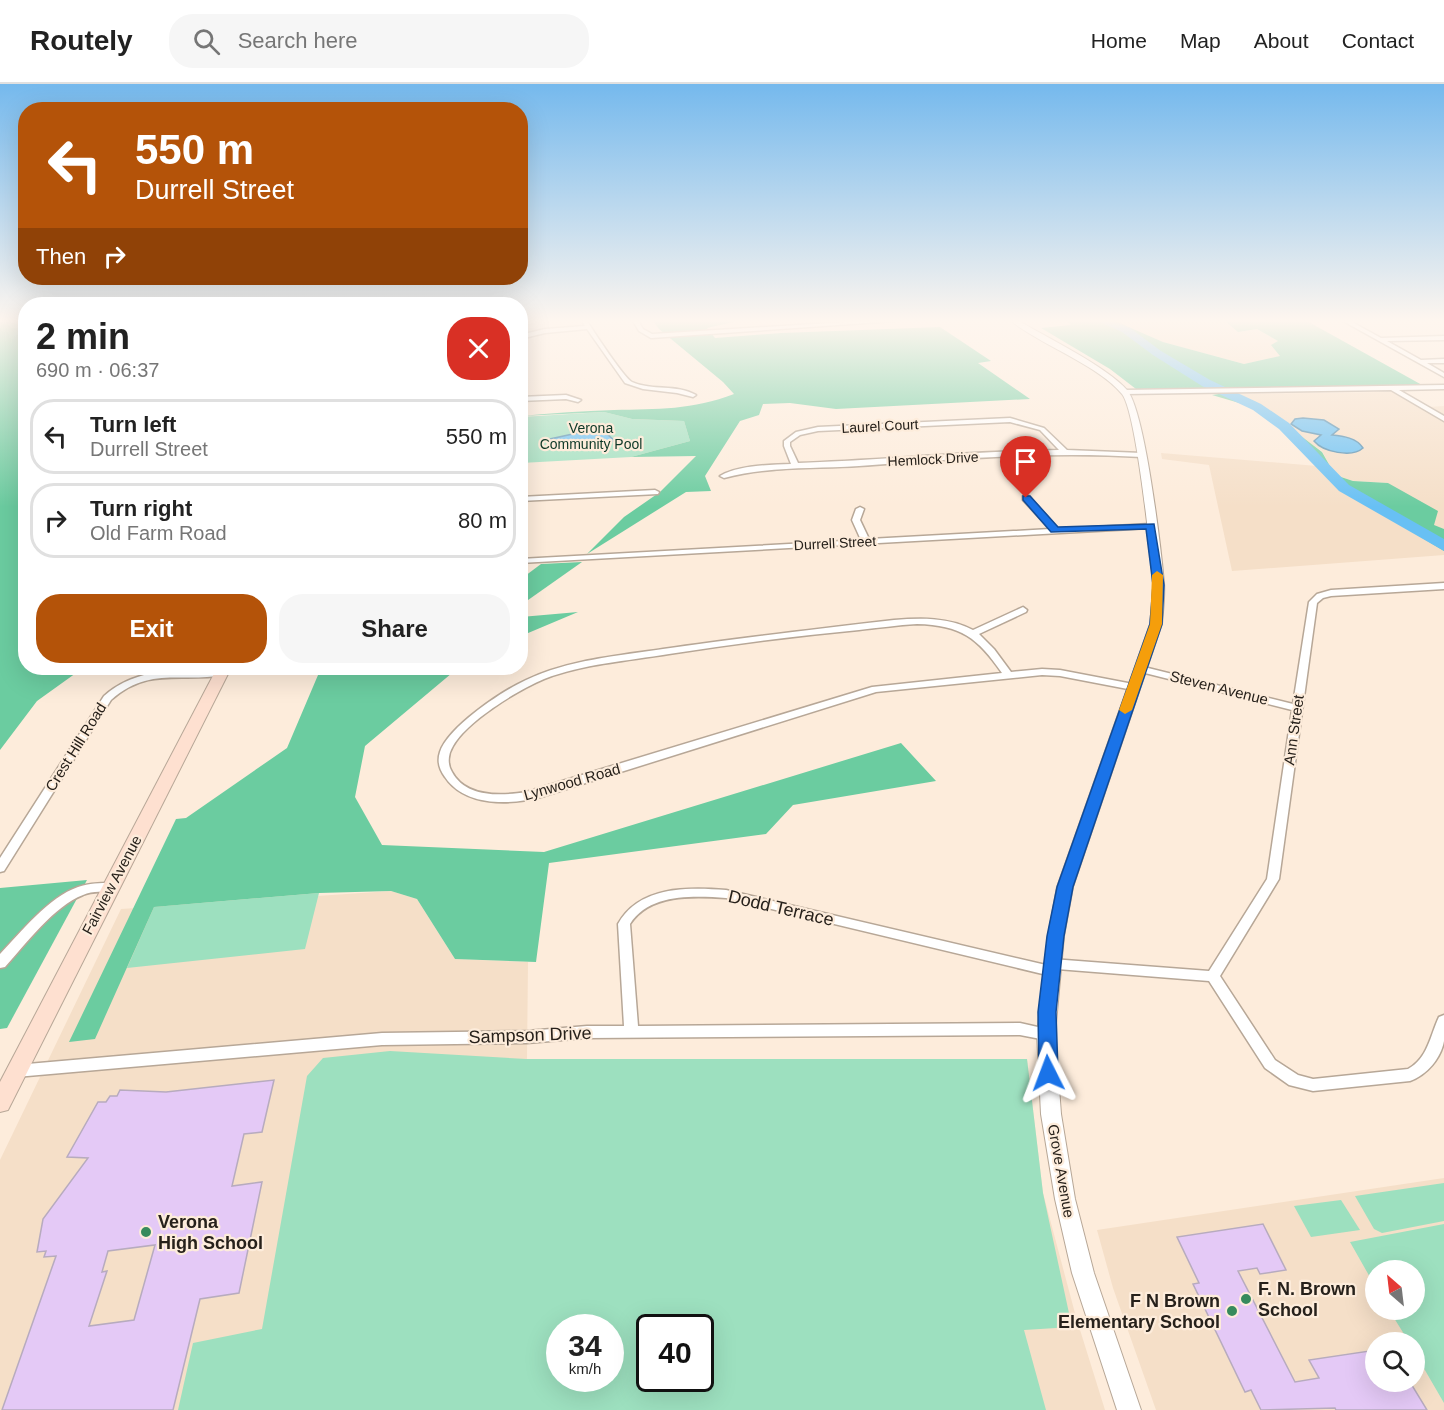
<!DOCTYPE html>
<meta charset="utf-8">
<style>
:root{--surface:#fff;--page:#f6f6f6;--text:#222;--muted:#767676;--line:#e0e0e0;--accent:#b45309}
body{margin:0;font-family:Helvetica,sans-serif;background:var(--page);color:var(--text);height:100vh;display:flex;flex-direction:column;font-size:22px;white-space:nowrap}
*{box-sizing:border-box;margin:0}
p{font-size:20px;color:var(--muted)}
.icon{flex:none;width:33px;height:33px;fill:none;stroke:currentColor;stroke-width:2;stroke-linecap:round;stroke-linejoin:round}
.map{position:relative;flex:1;overflow:hidden}
.panel{position:absolute;left:18px;top:213px;width:510px;height:378px;display:flex;flex-direction:column;background:var(--surface);border-radius:24px;box-shadow:0 6px 24px #0002}
.panel>*{flex:none}
.hud{position:absolute;left:18px;top:18px;width:510px;height:183px;border-radius:24px;box-shadow:0 6px 24px #0002;background:#b45309;color:#fff;overflow:hidden}
.needle{width:39px;rotate:332deg}
.tools{position:absolute;left:1365px;top:1176px;display:grid;gap:12px}
.tools a{display:grid;place-items:center;width:60px;height:60px;border-radius:50%;background:var(--surface);box-shadow:0 6px 24px #0002;font-size:30px}
.speed{position:absolute;left:546px;top:1230px;display:flex;gap:12px;font-size:30px;font-weight:700;text-align:center}
.speed>*{display:grid;place-content:center;width:78px;height:78px;border-radius:50%;background:var(--surface);box-shadow:0 6px 24px #0002;line-height:1}
.speed small{font-size:15px;font-weight:400}
.speed .limit{border:3px solid #111;border-radius:9px;background:#fff;color:#111}
.pin{position:absolute;display:grid;place-items:center;width:51px;height:51px;color:#fff;margin:-62px -26px;border-radius:50% 50% 50% 0;rotate:-45deg;box-shadow:0 0 6px #0007}
.pin .icon{rotate:45deg}
.me{position:absolute;width:66px;margin:-33px;rotate:357deg;stroke-linejoin:round;filter:drop-shadow(0 0 4px #0008)}
.turn{display:flex;align-items:center;gap:21px;height:126px;padding:0 18px;font-size:27px}
.turn .icon{width:78px;height:78px;stroke-width:2.5}
.turn b{display:block;font-size:42px;line-height:51px}
.then{display:flex;align-items:center;height:57px;padding:0 18px;background:#0003;gap:12px;font-size:22px}
.round{display:grid;place-items:center;flex:none;width:63px;height:63px;border-radius:24px;background:var(--page)}
.overview{display:flex;align-items:center;justify-content:space-between;height:102px;padding:0 18px}
h1{font-size:36px;font-weight:700;line-height:45px}
.primary-button{display:flex;gap:12px;margin-top:auto;padding:12px 18px}
.primary-button a{flex:1;height:69px;border-radius:24px;background:var(--accent);color:#fff;font-size:24px;font-weight:700;line-height:69px;text-align:center}
.primary-button a+a{background:var(--page);color:var(--text)}
ul{padding:0;list-style:none}
li{display:flex;align-items:center;gap:18px;height:75px;margin:0 12px 9px;padding:0 6px;border:3px solid var(--line);border-radius:24px}
li div{flex:1}
li b{display:block;font-size:22px}
li em{font-style:normal}
header{display:flex;align-items:center;gap:36px;box-sizing:border-box;height:84px;padding:0 30px;background:var(--surface);border-bottom:2px solid var(--line)}
header strong{font-size:28px}
nav{display:flex;gap:33px;margin-inline-start:auto;font-size:21px}
.search{width:420px;height:54px;background:var(--page);display:flex;align-items:center;gap:15px;box-sizing:border-box;padding:0 21px;border-radius:24px;color:var(--muted);font-size:22px}
.map>svg:first-child{display:block}
.built{fill:#f5dfc8;fill-rule:evenodd}
.green{fill:#9de0bf;fill-rule:evenodd}
.forest{fill:#6bcca0}
.water{fill:#68c0f4;stroke:#5490b3;stroke-width:1.5}
.lines{fill:none;stroke-linecap:round;stroke-linejoin:round}
.river{fill:#68c0f4;fill-rule:evenodd}
.building{fill:#e4c9f6;stroke:#b7abbe;stroke-width:1.5;fill-rule:evenodd}
.minor-casing{stroke:#b7a797;stroke-width:3}
.tertiary-casing{stroke:#b7a797;stroke-width:2}
.secondary-casing{stroke:#b7a797;stroke-width:2}
.minor{fill:#fff;fill-rule:evenodd}
.tertiary{fill:#fff;fill-rule:evenodd}
.secondary{fill:#fee0d0;fill-rule:evenodd}
.route{fill:#1a73e8;stroke:#114b97;stroke-width:1.5}
.slow{fill:#f59e0b}
.poi-dot{fill:#368a5d;stroke:#fdecdb;stroke-width:2}
.labels{text-anchor:middle;stroke-width:4.5;stroke-linejoin:round;paint-order:stroke}
.far-street-label{font-size:14px;fill:#27211b;stroke:#fdecdb}
.far-park-label{font-size:14px;fill:#0d3827;stroke:#fdecdb}
.street-label{font-size:15px;fill:#27211b;stroke:#fdecdb}
.near-street-label{font-size:18px;fill:#27211b;stroke:#fdecdb}
.near-poi-label{font-size:18px;font-weight:bold;fill:#27211b;stroke:#fdecdb;text-anchor:start}
</style>
<header>
<strong>Routely</strong>
<div class="search"><svg class="icon" aria-label="search" viewBox="0 0 24 24"><circle cx="10" cy="10" r="6"/><path d="M15 15l6 6"/></svg>Search here</div>
<nav><a>Home</a><a>Map</a><a>About</a><a>Contact</a></nav>
</header>
<div class="map">
<svg width="1444" height="1326" viewBox="0 0 1444 1326">
<rect width="100%" height="100%" fill="#fdecdb"/>
<g class="built">
<polygon points="1115,237 1225,237 1238,248 1257,245 1278,257 1281,272 1244,280 1163,258"/>
<polygon points="1393,308 1429,323 1444,322 1444,445 1434,442 1388,399 1353,397 1335,391 1322,367 1235,310"/>
<polygon points="1161,369 1317,382 1444,465 1444,471 1232,487 1209,381 1162,375"/>
<path d="M391,807l26,8 38,60 73,3 -1,97h500l16,134 33,124 29,93h-1105v-250l121,-251zM560,1244h50v50h-50zM650,1244h50v50h-50z"/>
<path d="M1444,1094v232h-288l-43,-122 -16,-58zM1376,1186h38v40h-38zM1376,1258h38v40h-38z"/>
</g>
<g class="green">
<polygon points="604,328 632,335 684,337 690,357 631,373 521,379 521,333"/>
<polygon points="319,809 305,865 127,884 154,823"/>
<path d="M390,967l136,8h501l16,134 29,134 -48,3 22,80h-868l15,-67 69,-14 45,-253 16,-18zM560,1244h50v50h-50zM650,1244h50v50h-50z"/>
<polygon points="1444,1099 1444,1137 1382,1149 1374,1145 1355,1112"/>
<polygon points="1341,1116 1360,1146 1311,1153 1294,1122"/>
<polygon points="1444,1140 1444,1319 1415,1269 1414,1258 1409,1258 1389,1226 1414,1226 1414,1186 1376,1186 1375,1202 1350,1158"/>
</g>
<g class="forest">
<polygon points="0,237 25,237 26,584 83,584 37,617 0,666"/>
<path d="M653,237h85l-31,7 8,10 66,-5 159,-6 51,34 -13,2 52,36 -194,10 -46,-6 -27,1 -4,11 -19,6 -35,55 6,15 -25,1 -99,62 37,-37 36,-25 36,-36 -65,1 59,-16 -6,-20 -52,-2 -28,-7 -83,4c31,-3 62,-5 93,-6 43,-1 79,0 120,-16l-11,-12 -64,-53z"/>
<polygon points="1068,237 1115,237 1163,258 1244,280 1280,272 1271,261 1278,257 1257,245 1238,248 1225,237 1307,237 1422,301 1136,305 1110,285 1041,244 1071,241"/>
<polygon points="1232,308 1256,318 1322,368 1335,391 1353,397 1388,399 1438,427 1434,441 1444,445 1444,467 1336,402 1278,341 1246,321 1212,311"/>
<polygon points="582,478 521,521 521,495 541,480"/>
<polygon points="578,528 521,552 521,533"/>
<polygon points="321,584 458,584 365,662 355,713 382,761 544,768 901,659 936,697 793,721 766,750 549,779 536,878 455,875 417,815 391,807 319,809 154,823 95,955 69,958 176,735 186,734 287,664"/>
<polygon points="87,796 7,944 0,945 0,804"/>
</g>
<g class="water">
<path d="M1303,334l21,2 15,9 -7,6c11,1 25,3 31,13 -11,10 -40,4 -49,-7l7,-6 -19,-4 -11,-7 4,-5z"/>
<polygon points="600,344 615,357 602,359 597,355 560,363 550,355"/>
</g>
<g class="lines">
<polygon class="river" points="1098,237 1113,237 1130,244 1161,267 1210,296 1261,320 1289,339 1349,401 1444,455 1444,467 1339,407 1279,345 1253,326 1202,302 1153,271 1122,248"/>
</g>
<g class="building">
<path d="M274,996l-12,52 -18,2 -12,52 30,-4 -23,111 -39,6 -27,111h-171l54,-154 -12,1 2,-6 -9,1 6,-33 45,-61 -21,-1 31,-55h8l4,-6h7l3,-6 46,2zM155,1161l-21,75 -45,6 18,-55 -5,1 6,-21z"/>
<polygon points="1263,1140 1286,1186 1260,1190 1257,1184 1238,1187 1295,1298 1319,1294 1309,1276 1376,1266 1376,1298 1410,1298 1427,1326 1336,1326 1335,1324 1261,1326 1251,1306 1245,1308 1193,1200 1199,1199 1177,1153"/>
</g>
<g class="lines">
<g class="minor-casing">
<g id="minor">
<path d="M582,237h5c7,11 37,57 45,61 20,9 45,2 64,13l-3,2 -16,-4 -34,-4 -18,-6 -38,-54 -42,4 -25,6v-4l25,-6 40,-3z"/>
<polygon points="633,237 638,237 643,245 652,250 862,237 895,237 651,254 639,247"/>
<polygon points="1343,237 1350,237 1381,254 1444,252 1444,256 1387,257 1421,276 1444,275 1444,279 1427,279 1444,289 1444,293"/>
<polygon points="1444,301 1444,305 1399,306 1444,332 1444,337 1391,306 1125,310 1122,308 1125,306"/>
<polygon points="566,311 581,316 578,318 566,315 520,317 520,313"/>
<path d="M1010,334l34,10 23,22 75,3 3,2 -3,2c-95,-6 -188,2 -283,9 -46,3 -89,0 -135,12l-4,-2c19,-11 49,-11 71,-12l-7,-18v-5l12,-9 22,-5zM1010,338l30,8 19,20c-87,1 -174,10 -261,13l-8,-17v-4l10,-7 18,-4z"/>
<polygon points="655,406 659,408 658,410 520,417 520,413"/>
<polygon points="1023,412 1029,412 1058,445 1150,440 1154,442 1150,444 520,479 520,475 861,456 852,436 856,425 860,423 864,425 860,436 869,455 1050,445 1023,416"/>
<path d="M1444,499v6l-113,7 -8,2 -6,5 -38,276 -59,97 55,84 23,15 15,4 95,-10c20,-11 22,-33 31,-52l5,-2c0,8 0,18 0,26 -3,17 -17,34 -34,40l-97,10 -24,-6 -24,-17 -56,-87 -152,-12 -1,6 -5,1 -325,-78c-32,-2 -76,-5 -96,26l8,102 382,-3 31,7 2,4 -2,4 -5,2 -26,-5 -433,3 -60,5 -145,2 -366,32 -5,-2 -2,-4 2,-4 5,-2 366,-32 145,-2 60,-5h37l-6,-102c21,-38 69,-37 108,-34l320,75 1,-5 5,-1 157,12 58,-92 25,-169 -155,-39 -2,-2 5,-3 153,38 16,-102 8,-8 14,-4z"/>
<path d="M1023,523l4,3 -1,2 -47,22 15,15 17,23 31,-3 18,1 73,14 3,1 2,2 -2,2 -3,1 -73,-14 -18,-1 -166,17 -335,105c-31,8 -76,10 -96,-20 -6,-8 -8,-16 -5,-25 8,-25 62,-61 86,-72 42,-20 91,-24 137,-31 77,-11 153,-20 231,-29 27,-2 54,-3 79,10zM917,540c44,1 61,14 85,49l-130,14 -346,105c-25,4 -60,6 -74,-20 -5,-8 -4,-18 1,-26 14,-25 65,-56 91,-67 39,-15 83,-18 125,-25 63,-10 126,-18 190,-24 19,-2 39,-5 58,-6z"/>
<path d="M221,586l3,1 2,2 -2,2c-43,8 -75,-9 -113,25l-107,171 -4,1v-14l104,-162c34,-30 75,-25 117,-26z"/>
<path d="M111,799l4,1 2,3 -2,3c-10,3 -22,0 -32,5 -29,11 -57,49 -78,72l-5,1v-14c21,-22 49,-57 78,-67 11,-4 22,-4 33,-4z"/>
</g>
</g>
<g class="tertiary-casing">
<path id="tertiary" d="M1011,237h8c29,17 88,46 108,69 18,21 34,159 37,193 1,13 -1,28 -2,41l-89,263 -9,49 -9,98 6,80 14,85 19,74 47,137h-24l-45,-137 -17,-74 -14,-85 -4,-80 11,-98 9,-49 93,-263c1,-13 4,-28 3,-41 -2,-30 -17,-172 -31,-189 -24,-29 -81,-49 -111,-73z"/>
</g>
<g class="secondary-casing">
<polygon id="secondary" points="217,584 231,584 8,1026 0,1028 0,998"/>
</g>
<use href="#minor" class="minor"/>
<use href="#tertiary" class="tertiary"/>
<use href="#secondary" class="secondary"/>
</g>
<linearGradient id="sky" x2="0" y2="1"><stop stop-color="#75b9ed"/><stop offset="0.56" stop-color="#fef6ef"/><stop offset="1" stop-color="#fef6ef" stop-opacity="0"/></linearGradient>
<rect width="1444" height="423" fill="url(#sky)"/>
<polygon class="route" points="1023,412 1030,412 1058,443 1154,440 1164,501 1162,540 1073,803 1064,852 1056,928 1058,989 1055,995 1048,997 1042,995 1039,989 1038,928 1047,852 1057,803 1150,540 1153,501 1146,445 1051,448 1023,416"/>
<polygon class="slow" points="1157,487 1163,491 1162,540 1132,626 1125,630 1119,626 1150,540 1152,491"/>
<g class="poi-dot">
<circle cx="146" cy="1148" r="6"/>
<circle cx="1246" cy="1215" r="6"/>
<circle cx="1232" cy="1227" r="6"/>
</g>
<g class="labels">
<g class="far-street-label">
<text transform="translate(880 342) rotate(-3)" y="5">Laurel Court</text>
<text transform="translate(933 375) rotate(-3)" y="5">Hemlock Drive</text>
<text transform="translate(835 459) rotate(-3)" y="5">Durrell Street</text>
</g>
<g class="far-park-label">
<text x="591" y="349">Verona<tspan x="591" dy="16">Community Pool</tspan></text>
</g>
<g class="street-label">
<text transform="translate(1219 604) rotate(14)" y="5">Steven Avenue</text>
<text transform="translate(1294 646) rotate(-82)" y="5">Ann Street</text>
<text transform="translate(76 663) rotate(-58)" y="5">Crest Hill Road</text>
<text transform="translate(572 698) rotate(-16)" y="5">Lynwood Road</text>
<text transform="translate(112 801) rotate(-62)" y="5">Fairview Avenue</text>
<text transform="translate(1061 1087) rotate(80)" y="5">Grove Avenue</text>
</g>
<g class="near-street-label">
<text transform="translate(781 824) rotate(13)" y="6">Dodd Terrace</text>
<text transform="translate(530 951) rotate(-2)" y="6">Sampson Drive</text>
</g>
<g class="near-poi-label">
<text x="158" y="1144">Verona<tspan x="158" dy="21">High School</tspan></text>
<text x="1258" y="1211">F. N. Brown<tspan x="1258" dy="21">School</tspan></text>
<text x="1220" y="1223" text-anchor="end">F N Brown<tspan x="1220" dy="21">Elementary School</tspan></text>
</g>
</g>
</svg>
<div class="tools">
<a><svg class="needle" viewBox="-14 -14 28 28"><path d="M0-13l5 13h-10z" fill="#e53935"/><path d="M0 13l5-13h-10z" fill="#767676"/></svg></a>
<a><svg class="icon" aria-label="search" viewBox="0 0 24 24"><circle cx="10" cy="10" r="6"/><path d="M15 15l6 6"/></svg></a>
</div>
<div class="speed"><div>34<small>km/h</small></div><div class="limit">40</div></div>
<div class="pin" style="left:1026px;top:414px;background:#d93025"><svg class="icon" aria-label="arrive" viewBox="0 0 24 24"><path d="M6 21V4h12l-3 4 3 4H6"/></svg></div>
<svg class="me" style="left:1048px;top:989px" viewBox="-20 -20 40 40"><path d="M0-17L14 15 0 8-14 15z" fill="#1a73e8" stroke="#fff" stroke-width="4"/></svg>
<div class="hud">
<div class="turn"><svg class="icon" aria-label="left" viewBox="0 0 24 24"><path d="M17 20v-9H6M10 6l-5 5 5 5"/></svg><div><b>550 m</b>Durrell Street</div></div>
<div class="then">Then<svg class="icon" aria-label="right" viewBox="0 0 24 24"><path d="M7 20v-9h11M14 6l5 5-5 5"/></svg></div>
</div>
<section class="panel">
<div class="overview"><div><h1>2 min</h1><p>690 m · 06:37</p></div><a class="round" style="background:#d93025;color:#fff"><svg class="icon" aria-label="close" viewBox="0 0 24 24"><path d="M6 6l12 12M18 6L6 18"/></svg></a></div>
<ul>
<li><svg class="icon" aria-label="left" viewBox="0 0 24 24"><path d="M17 20v-9H6M10 6l-5 5 5 5"/></svg><div><b>Turn left</b><p>Durrell Street</p></div><em>550 m</em></li>
<li><svg class="icon" aria-label="right" viewBox="0 0 24 24"><path d="M7 20v-9h11M14 6l5 5-5 5"/></svg><div><b>Turn right</b><p>Old Farm Road</p></div><em>80 m</em></li>
</ul>
<div class="primary-button"><a>Exit</a><a>Share</a></div>
</section>
</div>
